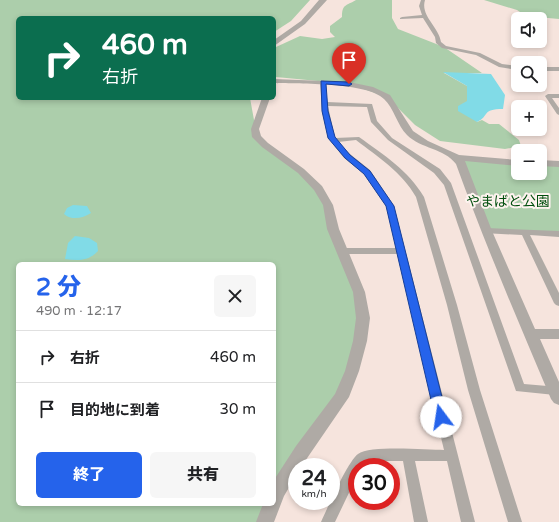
<!DOCTYPE html>
<html lang="ja">
<meta charset="utf-8">
<style>
:root{--surface:#fff;--page:#f6f6f6;--text:#202124;--muted:#757577;--line:#e0e0e0;--accent:#2563eb}
body{margin:0;font-family:"Varela Round","Noto Sans JP",sans-serif;background:var(--page);color:var(--text);height:100vh;display:flex;flex-direction:column;font-size:15px;white-space:nowrap}
*{box-sizing:border-box;margin:0}
p{font-size:13px;color:var(--muted)}
.icon{flex:none;width:22px;height:22px;fill:none;stroke:currentColor;stroke-width:2;stroke-linecap:round;stroke-linejoin:round}
.map{position:relative;flex:1;overflow:hidden}
.side{position:absolute;left:16px;top:262px;width:260px;height:244px;display:flex;flex-direction:column;background:var(--surface);border-radius:6px;box-shadow:0 2px 6px #0003}
.side>*{flex:none}
.guide{position:absolute;left:16px;top:16px;width:260px;height:84px;border-radius:6px;box-shadow:0 2px 6px #0003;background:#0b6e4f;color:#fff;overflow:hidden}
.controls{position:absolute;left:511px;top:12px;display:grid;gap:8px}
.controls a{display:grid;place-items:center;width:36px;height:36px;border-radius:6px;background:var(--surface);box-shadow:0 2px 6px #0003;font-size:20px}
.speed{position:absolute;left:288px;top:458px;display:flex;gap:8px;font-size:20px;font-weight:700;text-align:center}
.speed>*{display:grid;place-content:center;width:52px;height:52px;border-radius:50%;background:var(--surface);box-shadow:0 2px 6px #0003;line-height:1}
.speed small{font-size:10px;font-weight:400}
.speed .limit{border:6px solid #d22;background:#fff;color:#111}
.pin{position:absolute;display:grid;place-items:center;width:34px;height:34px;color:#fff;margin:-41px -17px;border-radius:50% 50% 50% 0;rotate:-45deg;box-shadow:0 0 4px #0007}
.pin .icon{rotate:45deg}
.me{position:absolute;width:44px;margin:-22px;rotate:346deg;stroke-linejoin:round;filter:drop-shadow(0 0 3px #0008)}
.turn{display:flex;align-items:center;gap:14px;height:84px;padding:0 20px;font-size:18px}
.turn .icon{width:52px;height:52px;stroke-width:2.5}
.turn b{display:block;font-size:28px;line-height:34px}
.round{display:grid;place-items:center;flex:none;width:42px;height:42px;border-radius:6px;background:var(--page)}
.headline{display:flex;align-items:center;justify-content:space-between;height:68px;padding:0 20px}
h1{font-size:24px;font-weight:800;line-height:30px;color:var(--accent)}
.button{display:flex;gap:8px;margin-top:auto;padding:8px 20px}
.button a{flex:1;height:46px;border-radius:6px;background:var(--accent);color:#fff;font-size:16px;font-weight:800;line-height:46px;text-align:center}
.button a+a{background:var(--page);color:var(--text)}
ul{padding:0;list-style:none}
li{display:flex;align-items:center;gap:12px;height:52px;padding:0 20px;border-top:1px solid var(--line)}
li div{flex:1}
li b{display:block;font-size:15px}
li em{font-style:normal}
.map>svg:first-child{display:block}
.green{fill:#acceab;fill-rule:evenodd}
.water{fill:#81dbe7}
.lines{fill:none;stroke-linecap:round;stroke-linejoin:round}
.minor{fill:#afaaa5;fill-rule:evenodd}
.tertiary{fill:#afaaa5;fill-rule:evenodd}
.route{fill:#2563eb;stroke:#184099}
.labels{text-anchor:middle;stroke-width:4;stroke-linejoin:round;paint-order:stroke}
.park-label{font-size:14px;fill:#004e0d;stroke:#fef3ef}
</style>
<div class="map">
<svg width="559" height="522" viewBox="0 0 559 522">
<rect width="100%" height="100%" fill="#f6e4dd"/>
<g class="green">
<path d="M0,0h310l-19,21 -17,11v-14h-256v80h232l6,33 9,14 36,26 24,30 36,103 -9,67 -55,96 -27,55h-270zM18,264h256v240h-256z"/>
<path d="M356,0h36v18l6,11 46,18 38,26h-38l23,13v15l10,21 5,-2 7,4h10l20,16 2,6 -16,3 -65,-8 -25,-16 -28,-28 -38,-13 -73,-7v-30l24,-11 22,3 13,-2 -5,-5v-6l12,-9c0,-13 4,-11 14,-17z"/>
<polygon points="484,0 559,0 559,19 526,16 517,10"/>
<polygon points="456,157 518,163 518,173 540,173 540,163 559,164 559,234 486,231"/>
</g>
<g class="water">
<path d="M443,72l48,2 14,21 -2,14c-22,0 -13,7 -26,13l-19,-11v-5l9,-5v-15z"/>
<path d="M73,205l14,1 4,7c-8,5 -19,8 -27,1l3,-6z"/>
<path d="M75,236l14,2 8,5 1,8c-9,10 -20,10 -33,8l3,-16z"/>
</g>
<g class="lines">
<g class="minor">
<path d="M421,0h4c-5,16 14,27 16,42l5,4 34,7 22,11 16,2v4l-19,-3 -23,-12 -34,-7 -6,-5 -1,-6 -12,-19 -23,1v-1l2,-1 20,-2 -3,-9z"/>
<rect x="540" y="67" width="19" height="4"/>
<path d="M323,80l3,2 1,20 45,2 5,17 15,17 48,31 11,14 73,201 35,3v6l-4,2 -39,-4 -72,-206 -10,-12 -46,-33 -17,-18 -4,-15 -39,-1 7,32 24,-1c25,18 49,33 65,60l33,108 23,85 42,132h-14l-40,-132 -21,-85 -31,-108c-14,-25 -38,-40 -60,-57l-18,2 12,12 20,16 24,36 81,316h-14l-14,-61h-32l13,61h-14l-11,-61h-32l-5,1 -3,5h-6v9l-22,46h-14c6,-13 27,-61 37,-68 12,-9 69,-4 86,-4l-47,-196h-55l-4,-3 4,-3h54l-10,-42 -22,-32 -20,-16 -16,-20 -6,-27 -2,-29z"/>
<polygon points="548,94 559,94 559,98 552,98 559,108 559,115 557,114 545,96"/>
<polygon points="486,228 559,231 559,237 530,235 559,293 559,306 556,305 554,303 522,235 483,233 482,231"/>
</g>
<g class="tertiary">
<polygon points="319,0 327,0 305,24 274,46 274,40 301,21"/>
<path d="M274,79l75,3 24,5 17,8 23,36 15,10 31,14 59,5v6l-53,-5 27,70 43,98h24v10h-19l19,43v23l-5,-2 -3,-4c-33,-78 -66,-155 -95,-235 -12,-16 -35,-15 -49,-29 -10,-10 -13,-27 -23,-36 -17,-17 -85,-15 -110,-16z"/>
<polygon points="262,98 270,98 259,129 261,136 268,143 304,169 322,186 333,205 339,229 365,292 370,318 367,341 359,371 349,397 301,467 297,467 297,474 284,496 274,522 256,522 263,504 274,504 274,480 296,446 335,394 345,371 353,341 356,318 353,292 327,229 323,205 314,190 298,173 262,147 252,137 251,129"/>
<polygon points="540,160 559,161 559,167 540,166"/>
</g>
</g>
<polygon class="route" points="321,81 349,82 352,84 349,86 326,84 328,111 335,137 350,155 370,171 394,206 447,417 445,420 441,422 437,420 435,417 386,206 364,174 345,158 328,138 322,111"/>
<g class="labels">
<g class="park-label">
<text x="508" y="206">やまばと公園</text>
</g>
</g>
</svg>
<div class="controls">
<a><svg class="icon" aria-label="sound" viewBox="0 0 24 24"><path d="M4 9h4l5-4v14l-5-4H4zM17 9q2 3 0 6"/></svg></a>
<a><svg class="icon" aria-label="search" viewBox="0 0 24 24"><circle cx="10" cy="10" r="6"/><path d="M15 15l6 6"/></svg></a>
<a>+</a>
<a>−</a>
</div>
<div class="speed"><div>24<small>km/h</small></div><div class="limit">30</div></div>
<div class="pin" style="left:349px;top:84px;background:#d93025"><svg class="icon" aria-label="arrive" viewBox="0 0 24 24"><path d="M6 21V4h12l-3 4 3 4H6"/></svg></div>
<svg class="me" style="left:441px;top:417px" viewBox="-20 -20 40 40"><circle r="19" fill="#fff"/><path d="M0-13L10 11 0 6-10 11z" fill="#2563eb"/></svg>
<div class="guide">
<div class="turn"><svg class="icon" aria-label="right" viewBox="0 0 24 24"><path d="M7 20v-9h11M14 6l5 5-5 5"/></svg><div><b>460 m</b>右折</div></div>
</div>
<section class="side">
<div class="headline"><div><h1>2 分</h1><p>490 m · 12:17</p></div><a class="round"><svg class="icon" aria-label="close" viewBox="0 0 24 24"><path d="M6 6l12 12M18 6L6 18"/></svg></a></div>
<ul>
<li><svg class="icon" aria-label="right" viewBox="0 0 24 24"><path d="M7 20v-9h11M14 6l5 5-5 5"/></svg><div><b>右折</b></div><em>460 m</em></li>
<li><svg class="icon" aria-label="arrive" viewBox="0 0 24 24"><path d="M6 21V4h12l-3 4 3 4H6"/></svg><div><b>目的地に到着</b></div><em>30 m</em></li>
</ul>
<div class="button"><a>終了</a><a>共有</a></div>
</section>
</div>
